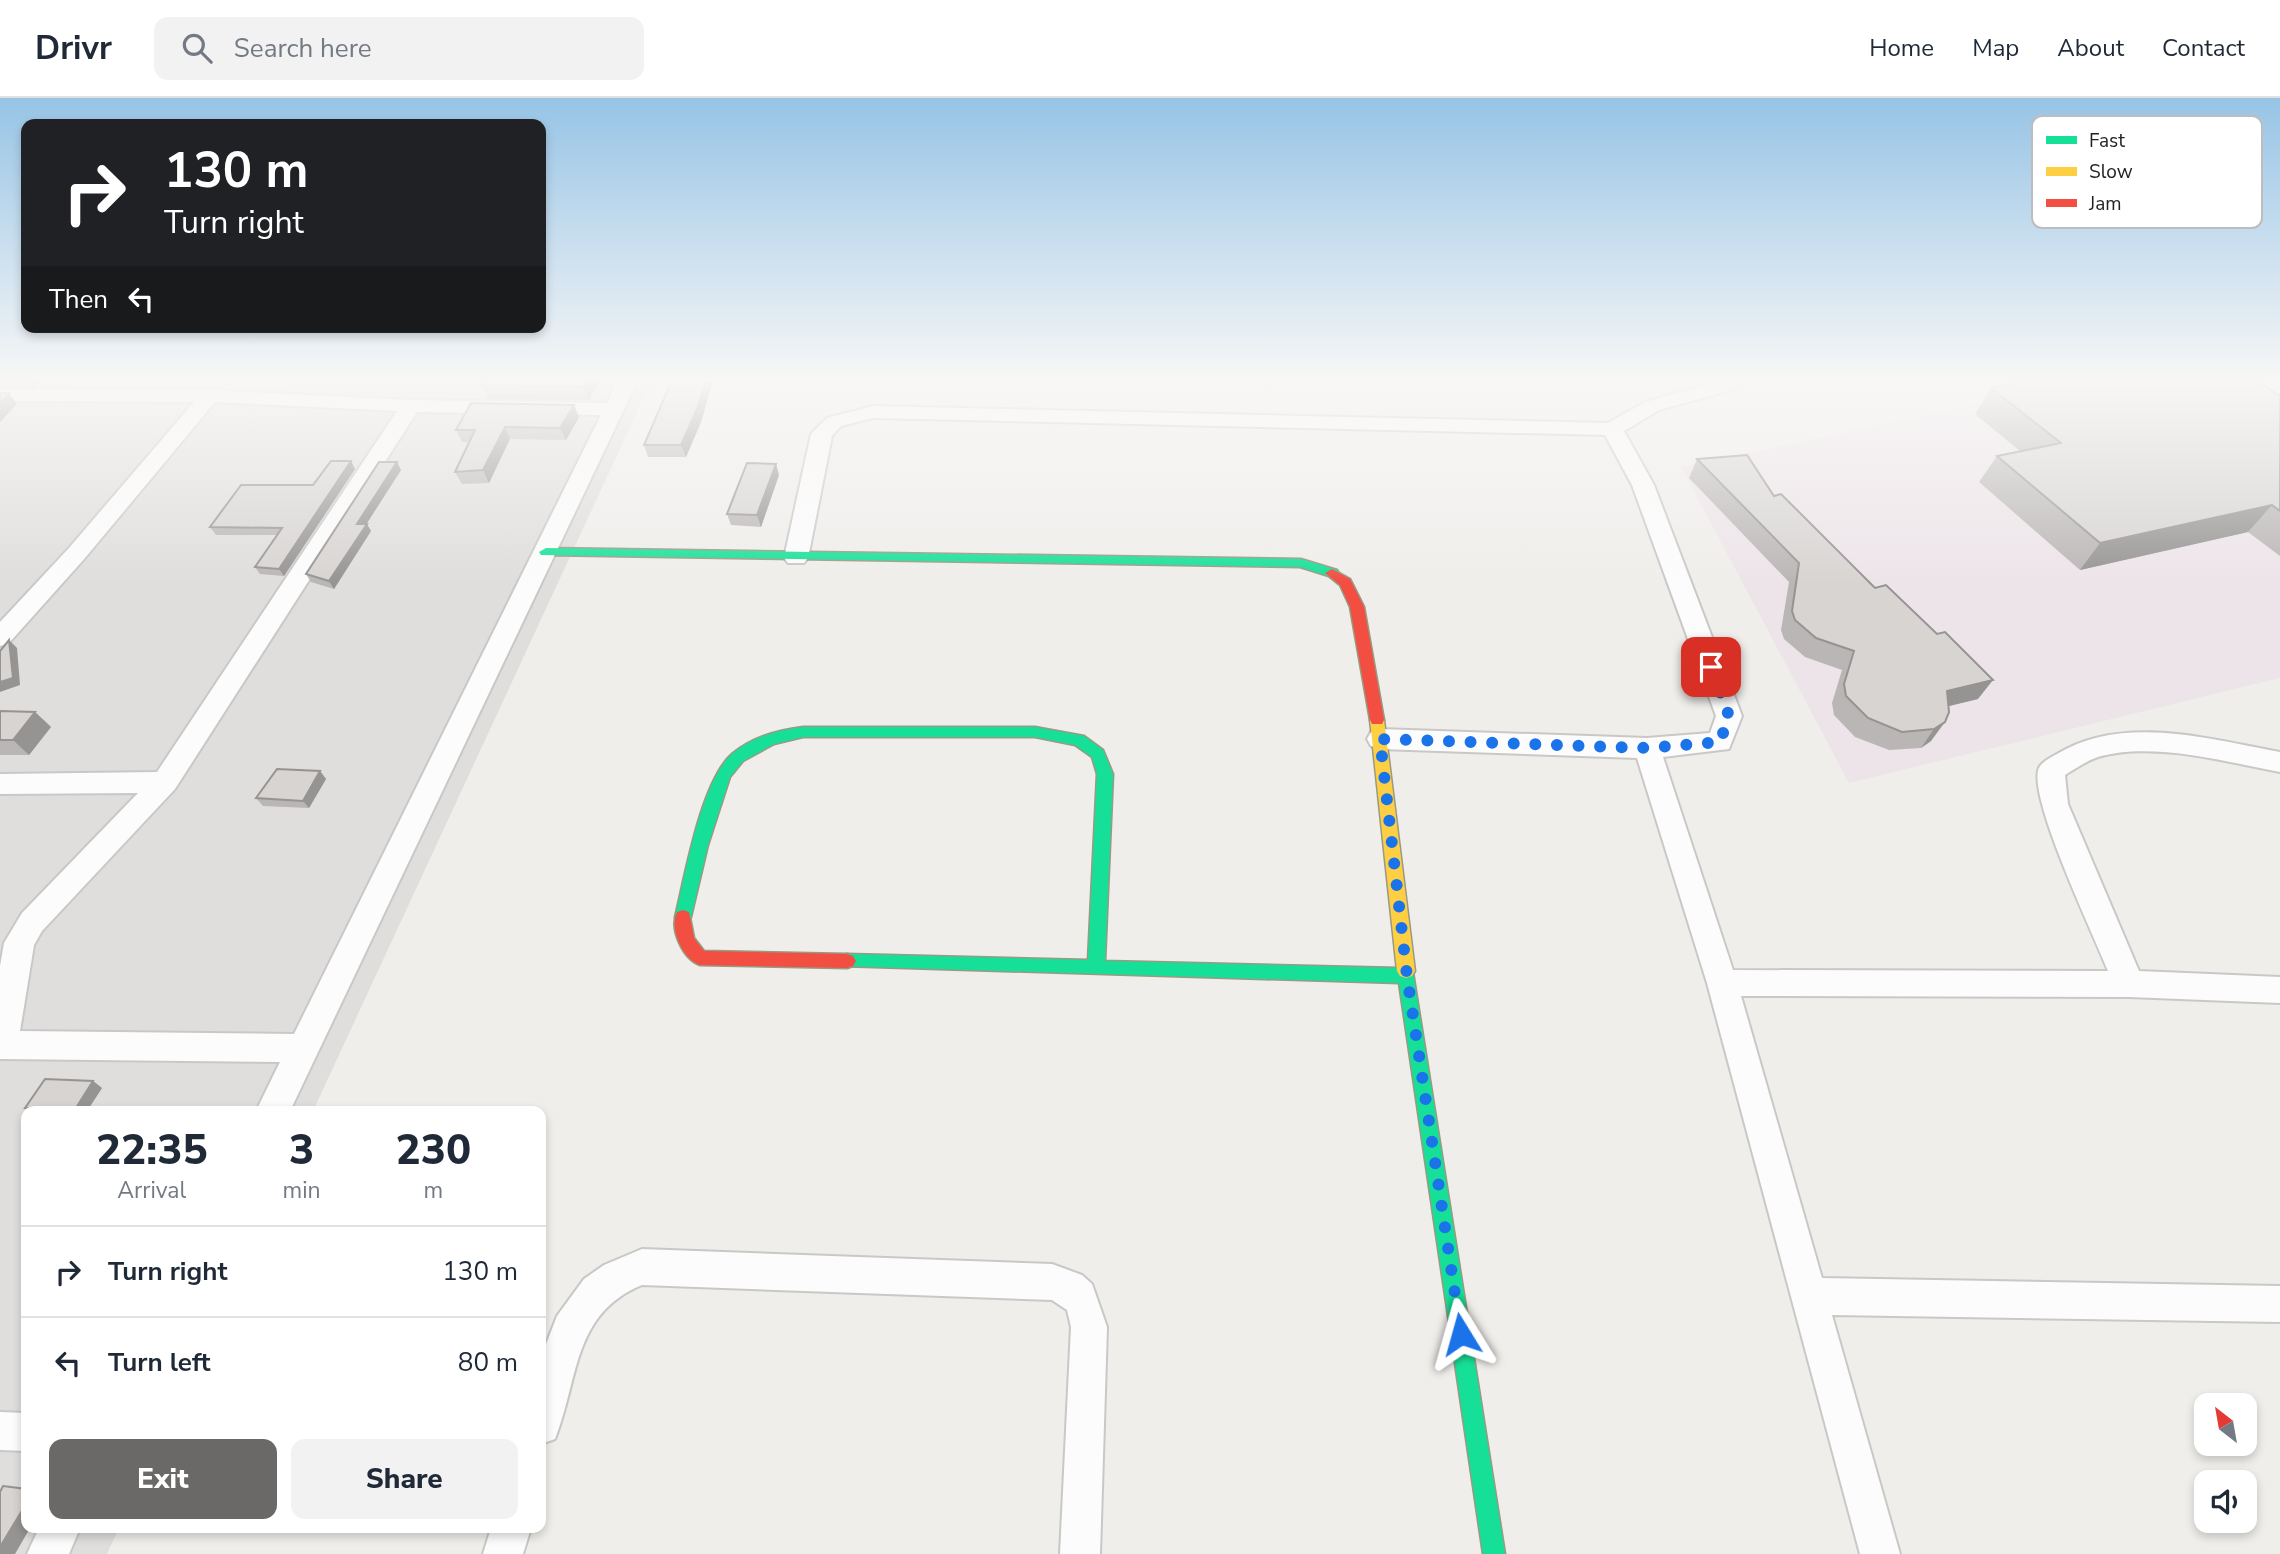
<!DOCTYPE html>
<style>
:root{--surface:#fff;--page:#f2f2f3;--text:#1f2937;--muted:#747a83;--line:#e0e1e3;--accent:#6a6968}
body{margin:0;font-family:"Nunito Sans",sans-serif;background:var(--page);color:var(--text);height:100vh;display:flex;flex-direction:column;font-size:26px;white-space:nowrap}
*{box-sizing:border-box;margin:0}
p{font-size:23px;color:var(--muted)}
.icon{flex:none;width:38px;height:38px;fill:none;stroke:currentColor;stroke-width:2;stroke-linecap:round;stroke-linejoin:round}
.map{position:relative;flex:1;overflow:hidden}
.side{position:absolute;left:21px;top:1008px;width:525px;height:427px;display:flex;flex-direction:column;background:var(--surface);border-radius:14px;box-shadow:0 4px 10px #0003}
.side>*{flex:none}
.top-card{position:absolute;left:21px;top:21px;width:525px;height:214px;border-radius:14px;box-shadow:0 4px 10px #0003;background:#202124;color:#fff;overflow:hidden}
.needle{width:46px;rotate:329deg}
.fabs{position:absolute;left:2194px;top:1295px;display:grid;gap:14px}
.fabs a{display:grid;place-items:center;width:63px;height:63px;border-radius:14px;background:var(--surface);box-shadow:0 4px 10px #0003;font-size:35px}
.pin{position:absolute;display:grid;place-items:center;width:60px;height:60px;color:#fff;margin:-30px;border-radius:14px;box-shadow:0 4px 10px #0006}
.me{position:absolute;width:77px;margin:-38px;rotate:352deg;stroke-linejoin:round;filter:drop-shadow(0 0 5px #0008)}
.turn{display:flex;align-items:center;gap:24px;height:147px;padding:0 28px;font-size:32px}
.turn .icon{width:91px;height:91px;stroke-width:2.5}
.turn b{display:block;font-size:49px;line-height:60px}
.then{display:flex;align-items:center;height:66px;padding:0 28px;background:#0003;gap:14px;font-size:26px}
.eta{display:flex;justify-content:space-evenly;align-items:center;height:119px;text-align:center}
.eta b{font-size:42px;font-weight:800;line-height:49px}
.cta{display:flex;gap:14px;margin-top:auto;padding:14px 28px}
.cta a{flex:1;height:80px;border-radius:14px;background:var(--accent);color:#fff;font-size:28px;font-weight:800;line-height:80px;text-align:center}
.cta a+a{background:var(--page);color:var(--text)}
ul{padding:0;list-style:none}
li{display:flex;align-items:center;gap:21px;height:91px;padding:0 28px;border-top:2px solid var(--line)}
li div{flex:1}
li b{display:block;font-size:26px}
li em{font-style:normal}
header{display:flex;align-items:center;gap:42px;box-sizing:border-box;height:98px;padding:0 35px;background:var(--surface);border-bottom:2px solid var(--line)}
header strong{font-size:33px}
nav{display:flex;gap:38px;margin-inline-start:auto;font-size:24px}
.search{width:490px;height:63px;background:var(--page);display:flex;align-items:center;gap:18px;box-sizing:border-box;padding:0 24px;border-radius:14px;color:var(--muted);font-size:26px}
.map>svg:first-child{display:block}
.residential{fill:#dfdedc}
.industrial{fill:#ede4e9}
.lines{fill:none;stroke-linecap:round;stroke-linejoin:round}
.street-casing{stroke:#c9c8c7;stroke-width:4}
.fast-casing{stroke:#999a82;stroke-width:3}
.slow-casing{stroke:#999a82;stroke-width:3}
.jam-casing{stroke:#999a82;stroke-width:3}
.street{fill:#fdfcfc;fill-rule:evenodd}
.fast{fill:#16e098;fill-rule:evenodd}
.slow{fill:#ffcf43;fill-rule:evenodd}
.jam{fill:#f24e42;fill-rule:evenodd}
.wall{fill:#b9b6b5}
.shaded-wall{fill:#969493}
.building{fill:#d7d4d2;stroke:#969493;stroke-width:2}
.route{stroke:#1a73e8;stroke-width:12;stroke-dasharray:0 21.6}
.key{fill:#fff;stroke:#bdbdbd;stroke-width:2}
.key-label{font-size:19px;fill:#222}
</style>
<header>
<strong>Drivr</strong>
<div class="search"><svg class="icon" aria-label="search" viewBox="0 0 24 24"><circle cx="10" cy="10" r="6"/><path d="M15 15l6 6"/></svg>Search here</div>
<nav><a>Home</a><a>Map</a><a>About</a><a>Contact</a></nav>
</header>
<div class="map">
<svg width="2280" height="1456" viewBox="0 0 2280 1456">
<rect width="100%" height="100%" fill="#f0eeeb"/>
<polygon class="residential" points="0,282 652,282 313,1013 26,1013 26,1430 119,1430 107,1456 0,1456"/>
<polygon class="industrial" points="2091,282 2280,282 2280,580 1849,685 1681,369"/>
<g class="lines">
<g class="street-casing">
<g id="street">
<path d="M618,282h20l-348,731h-34l24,-49 -280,-3v-93l4,-23 18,-30 116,-120 -138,1v-20l157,-2 240,-361 -182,-9 -130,156 -76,85 -9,3v-24l69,-74 125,-146 -194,-1v-12l210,1 201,10 196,3zM417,314l184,3 -307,619 -274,-3 14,-86 8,-14 133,-142z"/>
<path d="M1712,282h20l3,6 -3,4 -73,20 -35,21 30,54 88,231 -13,33 -66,8 70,213 375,1c-15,-38 -77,-167 -70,-200 1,-8 12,-13 19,-17 66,-40 152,-15 223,-2v20c-53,-10 -129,-31 -182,-15 -12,4 -23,12 -33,18l3,29 71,167 141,6v26l-151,-6 -388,-1 81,282 458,8v36l-448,-7 68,239h-40l-153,-571 -70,-225 -257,-9 -9,-3 -4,-7 4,-7 9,-3 267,9 63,-5 6,-17 -84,-231 -27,-50 -732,-17 -32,8 -9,10 -24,122 -4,5h-16l-4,-5 27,-124 16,-16 46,-12 735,17 37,-21 68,-19z"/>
<path d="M642,1151l410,15 30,11 10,9 15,43 -7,227h-40l11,-227 -4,-17 -15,-10 -410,-15c-70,29 -63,94 -87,154l-14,5v-87l16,-41 27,-37 20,-14z"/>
<polygon points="0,1314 26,1315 26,1353 0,1352"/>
<polygon points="39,1430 80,1430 69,1456 27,1456"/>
<polygon points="491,1430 531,1430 523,1456 483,1456"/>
</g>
</g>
<g class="fast-casing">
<g id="fast">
<polygon points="546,450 1301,461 1337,472 1339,475 1332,479 1300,469 541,457 539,454"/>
<path d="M803,629h232l49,9 19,14 10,24 -8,187 294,7 7,-4 6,2 93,588h-22l-84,-571 -558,-17 -3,-5 3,-5 6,-2 241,6 9,-186 -5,-17 -17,-12 -40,-8h-232l-29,7 -31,17 -13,16 -22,68 -17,72 -2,5 -6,2 -6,-2 -2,-5c10,-41 26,-136 57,-163 20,-17 46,-24 71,-27z"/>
</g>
</g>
<g class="slow-casing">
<polygon id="slow" points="1377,617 1384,622 1415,873 1412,878 1406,880 1400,878 1397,873 1370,622"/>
</g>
<g class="jam-casing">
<g id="jam">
<polygon points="1332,471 1350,481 1364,509 1384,622 1382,626 1372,626 1370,622 1350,509 1340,487 1325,475"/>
<path d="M683,812l6,2 5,26 10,13 143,3 6,2 3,5 -3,5 -6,2 -147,-3c-17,-6 -31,-36 -23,-53z"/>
</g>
</g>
<use href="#street" class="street"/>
<use href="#fast" class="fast"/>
<use href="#slow" class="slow"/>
<use href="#jam" class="jam"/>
</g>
<g class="wall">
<polygon points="0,282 40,282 34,289 0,289"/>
<polygon points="672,282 713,282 701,324 686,359 648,359 644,347"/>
<polygon points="2009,283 2280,296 2280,458 2248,434 2080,472 1979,384 1997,358 2020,353 1975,316 1991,290 2007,287"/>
<polygon points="598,286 589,302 487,301 481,287"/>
<polygon points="579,319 566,342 510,341 489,385 462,386 455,374 469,344 462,344 456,332"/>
<polygon points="1697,361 1774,398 1978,601 1948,608 1931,643 1921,650 1889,652 1855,639 1834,617 1832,605 1842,572 1805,559 1784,541 1781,532 1789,484 1689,380"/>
<polygon points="355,371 284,478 260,476 255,469 277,437 216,437 210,429 313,387"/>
<polygon points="401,372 366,426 371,433 334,491 311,484 306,476"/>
<polygon points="779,377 761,429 731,427 727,416"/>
<polygon points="0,613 35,614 51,629 29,657 0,657"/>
<polygon points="320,673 326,681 309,710 263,708 256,700"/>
<polygon points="93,983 102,990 87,1013 30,1013 25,1010"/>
</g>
<g class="shaded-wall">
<polygon points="29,282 40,282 34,289"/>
<polygon points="587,282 597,282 598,286 589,302 584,289"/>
<polygon points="706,282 713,282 701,324 686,359 681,347"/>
<polygon points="9,295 17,306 0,324 0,305"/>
<polygon points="574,307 579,319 566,342 560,330"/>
<polygon points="505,329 510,341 489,385 483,372"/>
<polygon points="351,363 355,371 284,478 279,471"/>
<polygon points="397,364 401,372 362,433 357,426"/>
<polygon points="776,366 779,377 761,429 757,417"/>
<polygon points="2272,407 2248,434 2080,472 2100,445"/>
<polygon points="367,426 371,433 334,491 329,483"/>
<polygon points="9,542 17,550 20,587 0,594 0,584"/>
<polygon points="1993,582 1978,601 1933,612 1947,593"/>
<polygon points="35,614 51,629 29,657 13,642"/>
<polygon points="1945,624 1931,643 1921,650 1934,631"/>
<polygon points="320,673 326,681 309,710 303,703"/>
<polygon points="93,983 102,990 87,1013 74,1013"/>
<polygon points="26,1406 26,1430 30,1430 15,1456 0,1456 0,1449"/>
</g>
<g class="building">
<polygon points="483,282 587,282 584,289 481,287"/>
<polygon points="672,282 706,282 697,311 681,347 644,347"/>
<polygon points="2257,282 2278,297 2280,296 2280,413 2272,407 2100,445 1997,358 2061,345 1991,290 2013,286 2009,283"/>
<polygon points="0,295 9,295 0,305"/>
<polygon points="471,305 574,307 560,330 505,329 483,372 455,374 475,332 456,332"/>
<polygon points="1747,357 1774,398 1781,396 1875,490 1886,487 1937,536 1945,534 1993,582 1947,593 1949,614 1945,624 1934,631 1902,634 1868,620 1846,598 1844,586 1854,553 1816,540 1795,522 1792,513 1799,465 1697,361"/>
<polygon points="331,363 351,363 279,471 255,469 282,430 210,429 241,387 313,387"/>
<polygon points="379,364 397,364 357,426 367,426 329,483 306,476"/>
<polygon points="747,365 776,366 757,417 727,416"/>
<polygon points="9,542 13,580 0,584 0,553"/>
<polygon points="0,613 35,614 13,642 0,642"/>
<polygon points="277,671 320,673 303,703 256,700"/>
<polygon points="45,981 93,983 74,1013 25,1010"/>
<polygon points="3,1388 26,1391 26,1406 0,1449 0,1394"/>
</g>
<linearGradient id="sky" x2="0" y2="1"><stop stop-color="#97c4e6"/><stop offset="0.58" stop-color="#f8f7f6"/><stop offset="1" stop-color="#f8f7f6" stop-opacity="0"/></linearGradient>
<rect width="2280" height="486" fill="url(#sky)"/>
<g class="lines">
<polyline class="route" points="1461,1236 1407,878 1380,641 1647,650 1720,644 1729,618 1711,569"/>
</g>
<rect x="2032" y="18" width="230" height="112" rx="10" class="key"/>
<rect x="2046" y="38" width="31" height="8" fill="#16e098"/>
<rect x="2046" y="69" width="31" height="9" fill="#ffcf43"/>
<rect x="2046" y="101" width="31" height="8" fill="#f24e42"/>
<g class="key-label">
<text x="2089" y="49">Fast</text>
<text x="2089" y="80">Slow</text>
<text x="2089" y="112">Jam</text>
</g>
</svg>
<div class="fabs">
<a><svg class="needle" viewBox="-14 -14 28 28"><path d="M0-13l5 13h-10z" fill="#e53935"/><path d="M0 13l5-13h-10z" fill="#747a83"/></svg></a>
<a><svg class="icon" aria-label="sound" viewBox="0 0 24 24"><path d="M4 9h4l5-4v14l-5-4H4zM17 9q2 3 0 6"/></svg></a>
</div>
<div class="pin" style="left:1711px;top:569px;background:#d93025"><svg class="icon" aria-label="arrive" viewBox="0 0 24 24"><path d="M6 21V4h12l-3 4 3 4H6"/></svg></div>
<svg class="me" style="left:1461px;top:1236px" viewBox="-20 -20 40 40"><path d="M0-17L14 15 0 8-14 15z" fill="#1a73e8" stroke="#fff" stroke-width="4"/></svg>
<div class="top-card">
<div class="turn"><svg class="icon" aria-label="right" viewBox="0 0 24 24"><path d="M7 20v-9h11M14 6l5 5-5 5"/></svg><div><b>130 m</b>Turn right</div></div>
<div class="then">Then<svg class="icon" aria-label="left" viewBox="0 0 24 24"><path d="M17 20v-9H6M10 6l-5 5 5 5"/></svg></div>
</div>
<section class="side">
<div class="eta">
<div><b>22:35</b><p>Arrival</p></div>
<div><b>3</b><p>min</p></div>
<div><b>230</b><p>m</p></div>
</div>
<ul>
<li><svg class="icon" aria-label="right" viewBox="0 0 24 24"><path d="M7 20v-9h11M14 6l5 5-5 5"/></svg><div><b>Turn right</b></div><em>130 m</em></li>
<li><svg class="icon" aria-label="left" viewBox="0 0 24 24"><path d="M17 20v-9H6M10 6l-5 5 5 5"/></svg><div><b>Turn left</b></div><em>80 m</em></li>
</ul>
<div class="cta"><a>Exit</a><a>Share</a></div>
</section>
</div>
